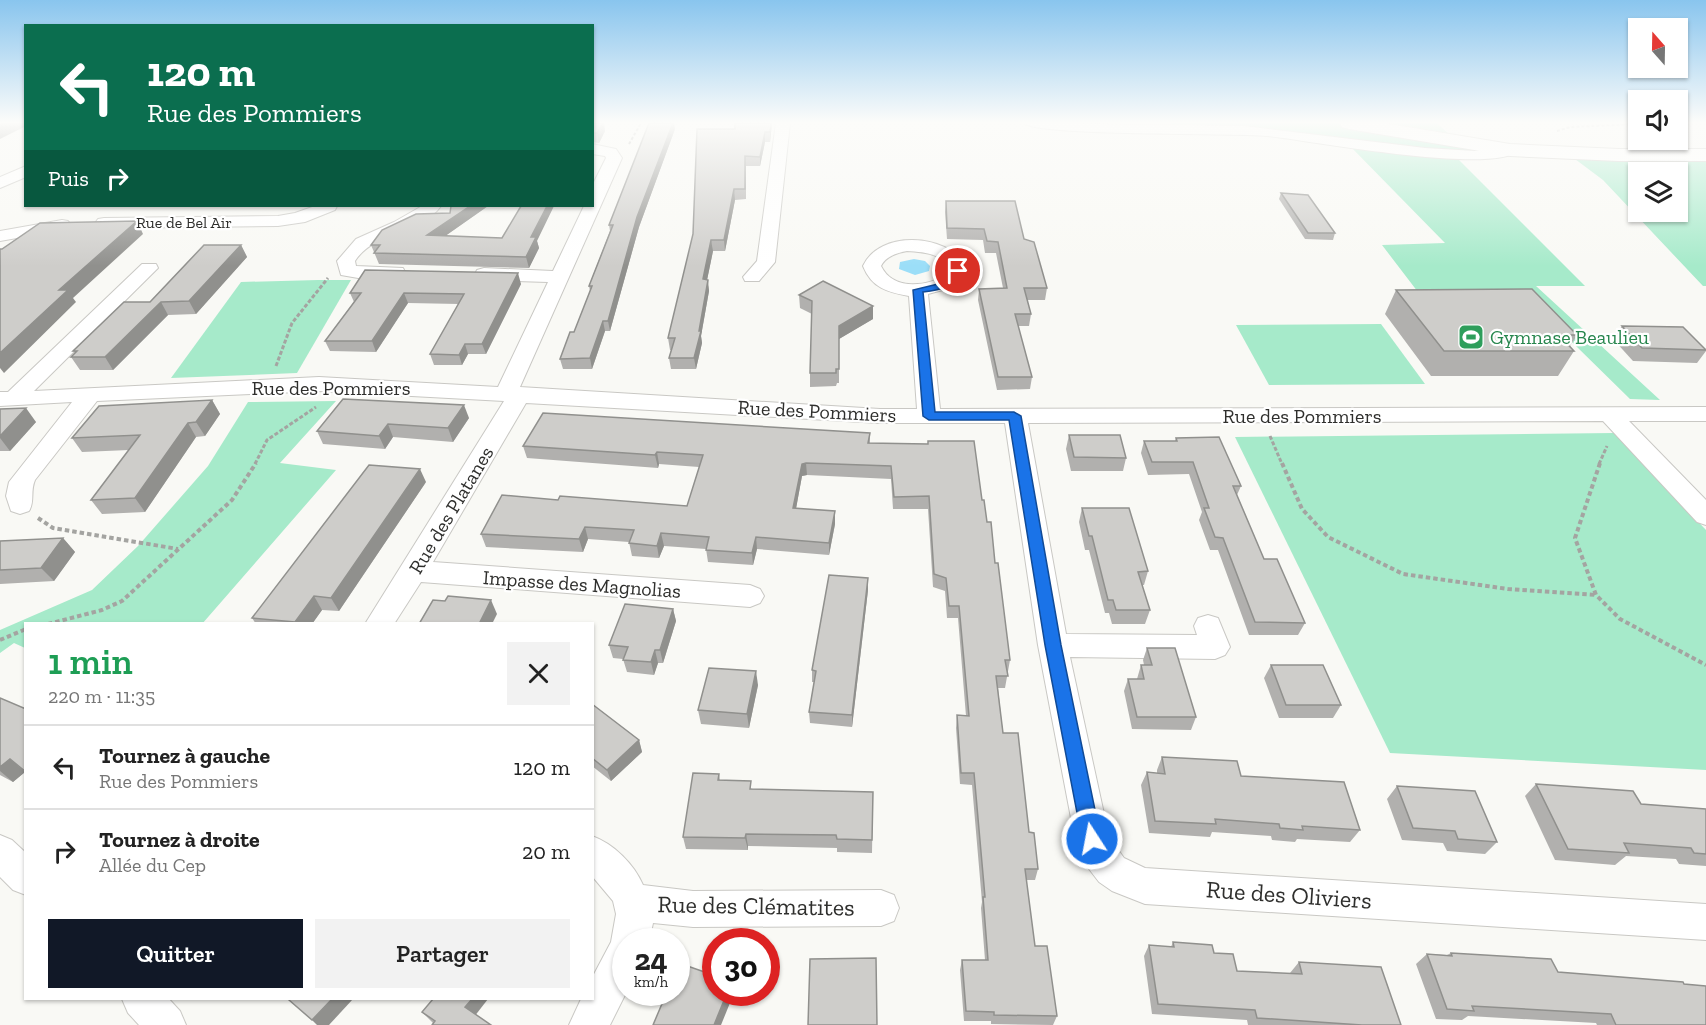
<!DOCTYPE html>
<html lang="fr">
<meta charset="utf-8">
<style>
:root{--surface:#fff;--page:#f2f2f2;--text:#222;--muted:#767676;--line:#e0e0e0;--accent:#111827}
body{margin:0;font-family:"Zilla Slab",serif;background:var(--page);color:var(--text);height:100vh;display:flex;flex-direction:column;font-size:22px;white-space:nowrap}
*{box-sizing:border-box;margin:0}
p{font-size:20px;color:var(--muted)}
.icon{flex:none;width:33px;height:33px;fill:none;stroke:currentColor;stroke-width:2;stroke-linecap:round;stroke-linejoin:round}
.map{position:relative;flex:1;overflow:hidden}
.drawer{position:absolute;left:24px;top:622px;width:570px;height:378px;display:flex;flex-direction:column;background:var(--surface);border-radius:0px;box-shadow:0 2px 4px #0004}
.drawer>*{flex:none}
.banner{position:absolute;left:24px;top:24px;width:570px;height:183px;border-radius:0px;box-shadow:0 2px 4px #0004;background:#0b6e4f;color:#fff;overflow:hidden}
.needle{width:39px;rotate:340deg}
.controls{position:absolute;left:1628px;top:18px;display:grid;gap:12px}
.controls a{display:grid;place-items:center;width:60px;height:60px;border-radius:0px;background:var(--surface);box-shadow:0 2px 4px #0004;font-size:30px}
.speed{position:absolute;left:612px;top:928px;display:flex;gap:12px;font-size:30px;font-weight:700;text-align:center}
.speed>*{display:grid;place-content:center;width:78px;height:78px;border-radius:50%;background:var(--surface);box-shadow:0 2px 4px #0004;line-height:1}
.speed small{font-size:15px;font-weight:400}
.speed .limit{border:9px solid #d22;background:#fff;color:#111}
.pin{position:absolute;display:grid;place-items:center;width:51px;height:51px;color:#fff;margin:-26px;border:3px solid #fff;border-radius:50%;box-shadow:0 2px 6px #0007}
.me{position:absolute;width:66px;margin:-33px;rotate:349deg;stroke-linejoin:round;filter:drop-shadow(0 0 4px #0008)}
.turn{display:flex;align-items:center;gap:21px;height:126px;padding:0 24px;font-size:27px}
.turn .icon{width:78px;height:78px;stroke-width:2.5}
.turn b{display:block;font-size:42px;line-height:51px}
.then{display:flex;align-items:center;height:57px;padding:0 24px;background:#0003;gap:12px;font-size:22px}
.round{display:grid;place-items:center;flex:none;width:63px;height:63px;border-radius:0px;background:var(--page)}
.overview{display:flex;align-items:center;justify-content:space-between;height:102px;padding:0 24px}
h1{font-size:36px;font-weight:600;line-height:45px;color:#1e9e55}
.button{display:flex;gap:12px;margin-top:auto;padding:12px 24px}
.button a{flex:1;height:69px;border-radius:0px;background:var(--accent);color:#fff;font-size:24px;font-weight:600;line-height:69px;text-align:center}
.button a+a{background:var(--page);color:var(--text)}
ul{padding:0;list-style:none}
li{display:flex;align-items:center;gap:18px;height:84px;padding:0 24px;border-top:2px solid var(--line)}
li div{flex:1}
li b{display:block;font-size:22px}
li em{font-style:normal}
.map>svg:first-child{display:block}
.green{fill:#a6eaca;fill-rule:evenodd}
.water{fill:#9bdef8}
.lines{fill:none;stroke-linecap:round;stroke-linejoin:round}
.minor-casing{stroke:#c9c8c4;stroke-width:2}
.tertiary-casing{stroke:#c9c8c4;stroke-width:2}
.path-far2{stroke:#a4a4a1;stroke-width:2;stroke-dasharray:3 2;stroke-linecap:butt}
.path-far1{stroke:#a4a4a1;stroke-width:3;stroke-dasharray:4 2;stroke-linecap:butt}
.path{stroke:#a4a4a1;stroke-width:4;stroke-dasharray:4.5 3;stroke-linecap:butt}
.minor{fill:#fff;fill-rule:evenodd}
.tertiary{fill:#fff;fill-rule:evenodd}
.wall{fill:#b1b0ae}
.shaded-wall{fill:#90908d}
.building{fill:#cecdca;stroke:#90908d;stroke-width:1.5}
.route{fill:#1a73e8;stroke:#114b97;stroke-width:1.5}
.labels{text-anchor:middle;stroke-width:4.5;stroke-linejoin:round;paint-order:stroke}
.far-street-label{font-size:16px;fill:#2f2f2d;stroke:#fff}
.leisure-label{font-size:20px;fill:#27864d;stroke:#fff;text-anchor:start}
.street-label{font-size:20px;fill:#2f2f2d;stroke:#fff}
.near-street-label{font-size:24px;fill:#2f2f2d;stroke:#fff}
</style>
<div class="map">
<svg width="1706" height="1025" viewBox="0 0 1706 1025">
<rect width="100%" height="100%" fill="#f9f9f5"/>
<g class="green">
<polygon points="1171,123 1437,123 1457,142 1510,150 1454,155 1585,286 1536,286 1660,400 1630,399 1523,294 1421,296 1382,245 1445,243 1347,143 1264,131 1176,128"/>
<path d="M1567,153l139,2v131h-3l-100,-106zM1638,172h39v40h-39z"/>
<polygon points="318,280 351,280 297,373 171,378 241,282"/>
<polygon points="1381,324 1425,384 1269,385 1236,325"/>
<polygon points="336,401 280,463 336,470 202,624 26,624 25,648 14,643 0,653 0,630 92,590 138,546 208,466 248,402"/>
<polygon points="1614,433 1706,530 1706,770 1390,753 1235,437"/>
</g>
<polygon class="water" points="914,259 925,261 930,266 929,271 915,275 899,269 900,262"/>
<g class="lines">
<g class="minor-casing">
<g id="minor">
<polygon points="776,123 790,123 775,262 759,281 745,281 743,277 757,261"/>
<path d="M1024,123l220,3 181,22 50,3 35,-6 8,5c-22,26 -212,-10 -251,-14 -33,-3 -232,0 -243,-13z"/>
<path d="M592,144l24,5 6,9 -102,229 360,22h37l-8,-113c-22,-4 -37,-8 -46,-30 17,-37 83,-32 104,-1l-4,16 -9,6 -26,7 12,115 766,-2v14h-77l77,79v25l-9,-3 -94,-101 -575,2 38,211 131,1 -3,-9 4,-8 10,-3 10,3 12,29 -5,8 -10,4 -145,-2 39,180 15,21 21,10 561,36v36l-561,-36 -33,-13 -13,-9 -10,-13 -14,-30 -37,-194 -33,-222h-125l-354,-20 -93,159 317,23 10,4 4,7 -4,7 -10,4 -329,-25 -27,42h-29l139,-223 -185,-10 -222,10 -62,79c-5,11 0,22 -6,31l-9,3 -9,-3 -5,-15 3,-14 63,-80 -72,4v-14h8l134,-128h14l2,4 -124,123 285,-14 179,10 50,-105 -64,-2 -7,-2 -2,-4 2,-4 7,-2 69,3 31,-65h8v-20l14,-28 -1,-2 -13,-2zM907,251c16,1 30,2 42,14l-2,9c-20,13 -54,17 -66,-8 5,-10 16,-13 26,-15z"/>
<polygon points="26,166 26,177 0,188 0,177"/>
<polygon points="315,206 337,206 335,210 305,222 278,226 104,228 98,227 95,223 98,219 104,218 278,216 295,213"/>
<path d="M422,206h19c-20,28 -67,25 -86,55l1,5 47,2 2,4 -2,4 -39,3 -23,-4 -4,-14 19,-22 38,-17z"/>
<polygon points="62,220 68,221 71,225 68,229 0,241 0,231"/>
<polygon points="0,835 12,840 26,853 26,895 13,890 0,877"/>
<path d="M592,836c22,8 42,28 51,49l50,6 188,-1 13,5 5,13 -5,13 -13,5 -188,1 -40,-4 -4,19h-23v51l-16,32h-41l12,-26h11v-21l19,-36 5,-28 -3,-13 -21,-25z"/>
<polygon points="122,999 169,999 180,1011 186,1025 139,1025 128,1013"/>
</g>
</g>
<g class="tertiary-casing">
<polygon id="tertiary" points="1340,123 1383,123 1510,144 1619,149 1706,149 1706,161 1619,161 1510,156 1349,129 1342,127"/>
</g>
<g class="path-far2">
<polyline points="1557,131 1570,127 1637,124"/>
<polyline points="629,144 641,123"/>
</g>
<g class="path-far1">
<polyline points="276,366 292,323 328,278"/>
<polyline points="1270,436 1282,464"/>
<polyline points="255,464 267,440 316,407"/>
<polyline points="1599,464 1607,446"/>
</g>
<g class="path">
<polyline points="1282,463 1302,509 1328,537 1403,574 1508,589 1596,595"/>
<polyline points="1600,463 1575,538 1596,595 1620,619 1706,665"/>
<polyline points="38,518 53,528 178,549"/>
<polyline points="48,624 102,610 122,601 232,500 256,463"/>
<polyline points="0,640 26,629"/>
</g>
<use href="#minor" class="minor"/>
<use href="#tertiary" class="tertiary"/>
</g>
<g class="wall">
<polygon points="592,123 605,131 599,143 592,142"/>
<polygon points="772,123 770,142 765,142 760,166 746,166 746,199 735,200 725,251 713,251 707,280 709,291 701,336 702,343 696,369 671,369 669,358 671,350 670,350 668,338 735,129"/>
<polygon points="675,129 639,227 610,331 605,331 592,369 563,369 560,359 574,332 590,291 589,286 610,231 609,225"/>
<polygon points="1281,193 1335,233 1333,240 1305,239 1279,199"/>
<polygon points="946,201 1024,239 1047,288 1045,300 1027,300 1031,314 1029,326 1018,326 1032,377 1030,389 997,390 978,300 979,289 1003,288 996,253 985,253 983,240 947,239 945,212"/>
<polygon points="451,206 488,206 445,236 537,241 539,248 529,268 379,264 371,245 450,213"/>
<polygon points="241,245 247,257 196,314 168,315 113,370 80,370 71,357 75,353 73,351"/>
<polygon points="521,284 486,354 468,354 462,365 434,365 430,354 459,304 408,303 376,352 330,351 325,341 354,302 350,293"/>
<polygon points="1396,290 1577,335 1570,346 1574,351 1558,376 1431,376 1385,314"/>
<polygon points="799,295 873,319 839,339 839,383 837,383 836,386 810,387 810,373 812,314 800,308"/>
<polygon points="1622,326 1706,349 1706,351 1697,363 1633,361 1613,339"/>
<polygon points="343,399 469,418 453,442 393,437 385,449 323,444 317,431"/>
<polygon points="212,400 220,414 205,436 196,437 145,512 102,514 91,500 129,450 82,452 72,438"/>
<polygon points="0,409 36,422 10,451 0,451"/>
<polygon points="870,433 870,443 982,500 995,563 1010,660 1005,688 998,688 1003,733 1038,869 1035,880 1026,880 1035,946 1057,1016 1053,1025 991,1024 991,1021 964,1021 960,970 962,960 985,960 981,908 982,902 972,785 960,784 956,728 957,715 966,716 958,618 947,618 945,591 933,587 928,509 893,509 891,479 807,475 802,476 796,508 835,524 829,555 757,549 753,565 708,562 706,549 664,546 659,558 632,556 629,542 588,539 583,552 486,547 481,534 558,500 687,506 699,467 659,464 658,468 527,458 523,446"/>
<polygon points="1069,435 1126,458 1123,471 1071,471 1066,449"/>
<polygon points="1176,438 1241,486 1237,495 1264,559 1305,623 1298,635 1249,635 1218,550 1210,550 1199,520 1202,512 1189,474 1148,475 1141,453 1144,441 1175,441"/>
<polygon points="426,482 339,611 322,610 312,624 256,624 252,618"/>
<polygon points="1082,508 1148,571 1144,585 1142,585 1150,610 1145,624 1112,624 1109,613 1105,613 1089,550 1085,550 1079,522"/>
<polygon points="63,538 75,552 54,581 0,584 0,541"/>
<polygon points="868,590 852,727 810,723 809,712 814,682 812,682 812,670"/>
<polygon points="673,609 676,621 663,663 658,663 654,675 627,672 623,659 613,658 609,645"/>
<polygon points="1147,648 1196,717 1191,730 1132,729 1124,691 1128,679 1137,679 1141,665 1144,665 1143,660"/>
<polygon points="1271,665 1341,705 1333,718 1279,718 1264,678"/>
<polygon points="758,685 749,728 701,724 698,710"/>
<polygon points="0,698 26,709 26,773 25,772 13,782 0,775"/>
<polygon points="592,704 639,740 642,752 611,781 592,766"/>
<polygon points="1162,757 1241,776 1360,830 1350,842 1297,839 1295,842 1272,840 1271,836 1212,832 1210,837 1149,833 1141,785 1147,772 1157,773 1157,770"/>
<polygon points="719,774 720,780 753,789 873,792 872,853 837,852 837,848 748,846 748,850 686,849 683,837"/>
<polygon points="1536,784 1641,804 1706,809 1706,866 1679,864 1676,859 1626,856 1615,865 1555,860 1525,796"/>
<polygon points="1397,786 1497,842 1485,854 1447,851 1443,843 1402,840 1387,799"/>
<polygon points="1173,942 1214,953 1237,971 1290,974 1290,973 1299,962 1401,1025 1248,1025 1247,1020 1152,1014 1144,956 1149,945 1171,947"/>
<polygon points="1451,953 1558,972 1706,1025 1597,1025 1596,1023 1468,1016 1462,1020 1436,1019 1416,964 1427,954 1447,955"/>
<polygon points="488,999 433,1023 422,1012"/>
</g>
<g class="shaded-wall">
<polygon points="2,123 26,123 26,126 0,139 0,124"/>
<polygon points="603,123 604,123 605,131 599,143 597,133"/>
<polygon points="673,123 674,123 675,129 639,227 610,331 608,321 637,217"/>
<polygon points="771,123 772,123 770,142 770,132"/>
<polygon points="765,132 765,142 760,166 760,157"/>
<polygon points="734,189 735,200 725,251 724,240"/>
<polygon points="470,206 488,206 431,246 427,235"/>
<polygon points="547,206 554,206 537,241 539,248 529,268 526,257 531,237"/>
<polygon points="137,221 143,234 73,298 76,302 4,373 0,368 0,353 59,290"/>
<polygon points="711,240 713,251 705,290 703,279"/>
<polygon points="241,245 247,257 196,314 189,301"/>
<polygon points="518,273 521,284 486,354 482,344"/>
<polygon points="708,280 709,291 701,336 702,343 696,369 694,358"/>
<polygon points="404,293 408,303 376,352 372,341"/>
<polygon points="161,302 168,315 113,370 105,357"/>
<polygon points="873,306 873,319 839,339 839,383 839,326"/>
<polygon points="603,321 605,331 592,369 590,358"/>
<polygon points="465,344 468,354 462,365 459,355"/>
<polygon points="212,400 220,414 205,436 196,422"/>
<polygon points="464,405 469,418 453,442 448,428"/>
<polygon points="26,408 36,422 10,451 0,438 0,436"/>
<polygon points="188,423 196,437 145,512 135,498"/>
<polygon points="388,424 393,437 385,449 379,436"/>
<polygon points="657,452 659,464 658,468 655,455"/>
<polygon points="806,463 807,475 802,476 794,520 793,508 802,464"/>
<polygon points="420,469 426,482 339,611 331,598"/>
<polygon points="835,511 835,524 829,555 829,543"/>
<polygon points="585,527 588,539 583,552 579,539"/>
<polygon points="661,533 664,546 659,558 657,546"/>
<polygon points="756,537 757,549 753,565 752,553"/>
<polygon points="63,538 75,552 54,581 41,568"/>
<polygon points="868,578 868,590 852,727 852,715"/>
<polygon points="314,596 322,610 312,624 296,624 295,622"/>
<polygon points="491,600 497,614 492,624 479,624"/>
<polygon points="673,609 676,621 663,663 660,650"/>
<polygon points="655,650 658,663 654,675 651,662"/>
<polygon points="756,671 758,685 749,728 747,714"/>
<polygon points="639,740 642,752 611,781 607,770"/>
<polygon points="10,759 25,772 13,782 0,771 0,767"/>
<polygon points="746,834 748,846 748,850 745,838"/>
<polygon points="727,993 734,993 721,1025 714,1025"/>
<polygon points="332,999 353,999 329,1025 317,1025 312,1020"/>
<polygon points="472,999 488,999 474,1017 465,1007"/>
</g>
<g class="building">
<polygon points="592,123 603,123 597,133 592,133"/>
<polygon points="649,123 673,123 637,217 608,321 603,321 590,358 560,359 570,332 574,332 592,286 589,286 613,225 609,225"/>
<polygon points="735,123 771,123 770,132 765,132 760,157 745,156 745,189 734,189 724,240 711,240 703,279 708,280 699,331 701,331 694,358 669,358 675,338 668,338 693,234 697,129 735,129"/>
<polygon points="1281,193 1308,195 1335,233 1308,233"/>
<polygon points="946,201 1015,201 1024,239 1034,242 1047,288 1024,288 1031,314 1015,314 1032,377 998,377 979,289 1007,288 998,242 987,241 984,229 947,228"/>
<polygon points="451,206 470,206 427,235 502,238 521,206 547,206 531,237 536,237 526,257 374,253 380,245 371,245 382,230 416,214 450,213"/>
<polygon points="137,221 59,290 68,290 0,353 0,249 2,249 40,223"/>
<polygon points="204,245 241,245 189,301 161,302 105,357 71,357 77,351 73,351 124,302 150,302"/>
<polygon points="365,270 518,273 482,344 465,344 459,355 430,354 464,294 404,293 372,341 325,341 361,293 350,293"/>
<polygon points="823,281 873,306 839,326 839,369 836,369 836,373 810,373 812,301 799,295"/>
<polygon points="1532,289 1577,335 1559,335 1574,351 1444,351 1396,290"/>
<polygon points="1622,326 1683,327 1706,350 1642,348"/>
<polygon points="343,399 464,405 448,428 388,424 379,436 317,431"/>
<polygon points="212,400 196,422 188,423 135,498 91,500 140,435 72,438 99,406"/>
<polygon points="26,408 0,436 0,409"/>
<polygon points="543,413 870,433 868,443 928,444 928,441 974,441 982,500 984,500 987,522 991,522 995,563 998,563 1010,660 1005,660 1008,676 996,676 1003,733 1018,733 1029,832 1034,833 1038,869 1025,869 1035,946 1047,946 1057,1016 994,1015 994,1012 966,1011 962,960 988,960 983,897 985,897 974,773 961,773 957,715 969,716 959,606 949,606 946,578 934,574 929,496 894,497 891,466 806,463 802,464 793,508 835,511 829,543 756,537 752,553 706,550 709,537 661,533 657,546 629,543 634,530 585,527 579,539 481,534 502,495 558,500 560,496 687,506 703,455 657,452 655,455 523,446"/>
<polygon points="1069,435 1120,435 1126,458 1074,457"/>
<polygon points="1219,437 1241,486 1233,486 1264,559 1277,559 1305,623 1255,622 1223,538 1215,537 1204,508 1209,508 1193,462 1152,462 1144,441 1177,441 1176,438"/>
<polygon points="369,465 420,469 331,598 314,596 295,622 252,618"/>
<polygon points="1082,508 1129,508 1148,571 1138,572 1150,610 1116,610 1113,600 1108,600 1092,536 1089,536"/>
<polygon points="63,538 41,568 0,570 0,541"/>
<polygon points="829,575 868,578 852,715 809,712 816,671 812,670"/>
<polygon points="448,596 491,600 479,624 419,624 433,600 445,601"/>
<polygon points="625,604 673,609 660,650 655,650 651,662 623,660 628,647 609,645"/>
<polygon points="1147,648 1175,648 1196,717 1137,717 1128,679 1144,679 1141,665 1152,665"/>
<polygon points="1271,665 1323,665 1341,705 1286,705"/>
<polygon points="709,668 756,671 747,714 698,710"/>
<polygon points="0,698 26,709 26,772 10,759 0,767"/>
<polygon points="592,704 639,740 607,770 592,758"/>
<polygon points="1162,757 1237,761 1241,776 1344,782 1360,830 1302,826 1303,830 1280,828 1279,824 1215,819 1216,824 1155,821 1147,772 1165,774"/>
<polygon points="693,773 719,774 718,780 751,781 750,789 873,792 872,840 837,839 836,835 746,834 745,838 683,837"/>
<polygon points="1536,784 1633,791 1641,804 1706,809 1706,854 1694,853 1691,848 1624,843 1629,853 1568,849"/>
<polygon points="1397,786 1475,791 1497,842 1458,839 1455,831 1413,828"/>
<polygon points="1173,942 1212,945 1214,953 1233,954 1237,971 1302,974 1299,962 1381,967 1401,1025 1362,1025 1257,1018 1255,1010 1158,1004 1149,945 1174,947"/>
<polygon points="1451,953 1551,959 1558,972 1683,982 1684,984 1706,986 1706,1025 1616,1025 1611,1014 1472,1006 1474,1011 1447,1009 1427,954 1452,956"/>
<polygon points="876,958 877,1025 808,1025 810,959"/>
<polygon points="676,962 716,976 716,993 727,993 714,1025 653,1025 664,999 660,998 662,993 676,993"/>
<polygon points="290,999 332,999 312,1020 289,1000"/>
<polygon points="433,999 472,999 465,1007 491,1025 432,1025 435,1021 422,1012"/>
</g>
<linearGradient id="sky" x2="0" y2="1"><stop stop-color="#89c5ee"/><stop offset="0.46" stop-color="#fcfcfa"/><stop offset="1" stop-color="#fcfcfa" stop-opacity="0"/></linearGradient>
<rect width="1706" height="266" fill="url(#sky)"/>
<path class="route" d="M958,268l6,3c-8,16 -24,19 -41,21l12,120h79l7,4 40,229 40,194 -3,6 -6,2 -7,-2 -3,-6 -37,-194 -36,-225h-80l-6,-4 -10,-126 25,-6z"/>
<defs>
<g id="stadium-square" transform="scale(1.35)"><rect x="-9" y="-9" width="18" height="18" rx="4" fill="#2e9e5b" stroke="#fff"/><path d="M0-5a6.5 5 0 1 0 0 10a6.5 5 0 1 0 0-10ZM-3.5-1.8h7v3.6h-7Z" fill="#fff"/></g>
</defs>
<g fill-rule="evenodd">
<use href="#stadium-square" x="1471" y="337"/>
</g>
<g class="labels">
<g class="far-street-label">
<text x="184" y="228">Rue de Bel Air</text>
</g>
<g class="leisure-label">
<text x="1490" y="344">Gymnase Beaulieu</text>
</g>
<g class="street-label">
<text x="331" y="395">Rue des Pommiers</text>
<text transform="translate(817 411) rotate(3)" y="7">Rue des Pommiers</text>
<text x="1302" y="423">Rue des Pommiers</text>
<text transform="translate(451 510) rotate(-59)" y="7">Rue des Platanes</text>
<text transform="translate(582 584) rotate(4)" y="7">Impasse des Magnolias</text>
</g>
<g class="near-street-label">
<text transform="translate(1289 895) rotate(4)" y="8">Rue des Oliviers</text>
<text transform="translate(756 906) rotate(1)" y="8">Rue des Clématites</text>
</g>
</g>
</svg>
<div class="controls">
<a><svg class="needle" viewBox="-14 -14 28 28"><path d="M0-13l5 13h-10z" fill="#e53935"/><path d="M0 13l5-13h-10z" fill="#767676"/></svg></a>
<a><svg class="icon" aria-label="sound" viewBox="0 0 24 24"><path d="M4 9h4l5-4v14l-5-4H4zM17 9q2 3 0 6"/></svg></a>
<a><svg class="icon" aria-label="layers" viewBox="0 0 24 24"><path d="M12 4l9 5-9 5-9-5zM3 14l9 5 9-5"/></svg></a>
</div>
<div class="speed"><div>24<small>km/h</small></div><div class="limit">30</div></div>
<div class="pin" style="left:958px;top:271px;background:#d93025"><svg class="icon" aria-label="arrive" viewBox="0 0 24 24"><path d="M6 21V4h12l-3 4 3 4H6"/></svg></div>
<svg class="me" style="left:1092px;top:839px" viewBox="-20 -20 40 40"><circle r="17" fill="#1a73e8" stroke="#fff" stroke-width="3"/><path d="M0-11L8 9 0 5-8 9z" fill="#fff"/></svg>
<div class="banner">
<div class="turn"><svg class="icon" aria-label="left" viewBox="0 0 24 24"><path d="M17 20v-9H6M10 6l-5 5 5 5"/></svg><div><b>120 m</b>Rue des Pommiers</div></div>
<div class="then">Puis<svg class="icon" aria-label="right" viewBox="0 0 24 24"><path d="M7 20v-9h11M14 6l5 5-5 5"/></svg></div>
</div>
<section class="drawer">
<div class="overview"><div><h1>1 min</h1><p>220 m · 11:35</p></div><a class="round"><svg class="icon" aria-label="close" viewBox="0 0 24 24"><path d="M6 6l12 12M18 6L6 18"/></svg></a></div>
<ul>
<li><svg class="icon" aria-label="left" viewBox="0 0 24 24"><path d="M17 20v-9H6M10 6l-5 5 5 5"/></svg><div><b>Tournez à gauche</b><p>Rue des Pommiers</p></div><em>120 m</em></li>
<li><svg class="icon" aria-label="right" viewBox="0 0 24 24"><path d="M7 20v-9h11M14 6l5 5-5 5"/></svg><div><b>Tournez à droite</b><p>Allée du Cep</p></div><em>20 m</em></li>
</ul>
<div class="button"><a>Quitter</a><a>Partager</a></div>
</section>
</div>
